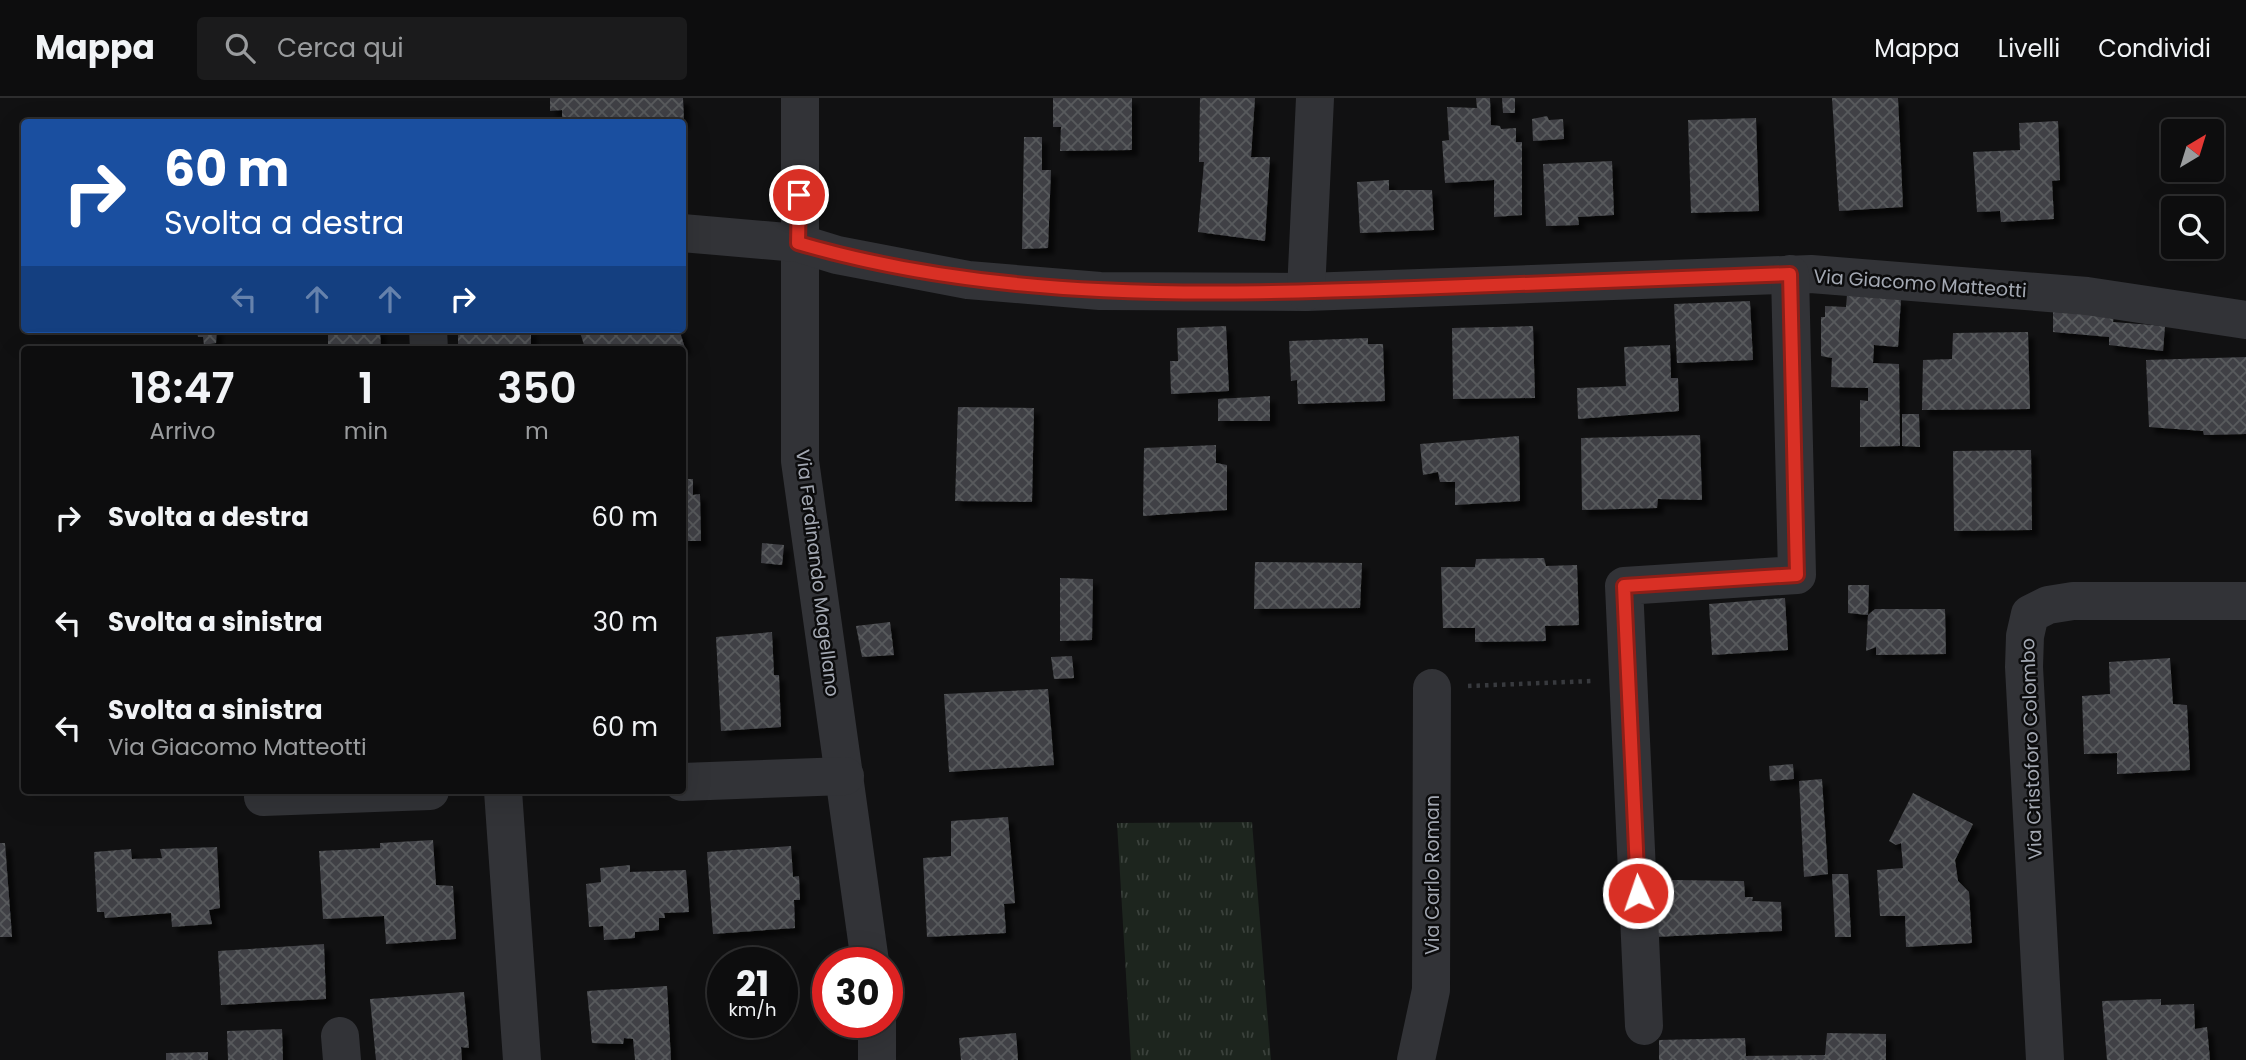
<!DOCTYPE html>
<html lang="it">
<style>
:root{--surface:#0d0d0e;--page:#1b1b1c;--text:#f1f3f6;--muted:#9a9c9e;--line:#2d2d2e}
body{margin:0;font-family:Poppins,sans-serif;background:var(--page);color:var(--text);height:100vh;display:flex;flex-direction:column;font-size:26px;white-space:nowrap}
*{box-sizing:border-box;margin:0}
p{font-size:23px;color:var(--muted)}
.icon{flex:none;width:38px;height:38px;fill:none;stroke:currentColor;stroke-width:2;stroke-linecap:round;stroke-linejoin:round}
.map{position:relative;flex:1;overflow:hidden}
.sheet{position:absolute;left:21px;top:248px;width:665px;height:448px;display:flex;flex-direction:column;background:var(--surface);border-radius:7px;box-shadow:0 7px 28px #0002,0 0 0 2px var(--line)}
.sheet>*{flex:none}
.banner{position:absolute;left:21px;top:21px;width:665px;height:214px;border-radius:7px;box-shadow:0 7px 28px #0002,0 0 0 2px var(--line);background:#1a4fa0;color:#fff;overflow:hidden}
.needle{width:46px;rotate:38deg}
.tools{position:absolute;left:2161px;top:21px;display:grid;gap:14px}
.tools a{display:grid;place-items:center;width:63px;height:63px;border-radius:7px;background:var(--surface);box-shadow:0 7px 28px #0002,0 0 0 2px var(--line);font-size:35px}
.speed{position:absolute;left:707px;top:849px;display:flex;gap:14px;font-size:35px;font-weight:700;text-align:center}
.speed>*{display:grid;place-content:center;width:91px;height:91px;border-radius:50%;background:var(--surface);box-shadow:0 7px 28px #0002,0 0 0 2px var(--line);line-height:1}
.speed small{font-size:18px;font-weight:400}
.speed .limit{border:10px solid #d22;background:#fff;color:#111}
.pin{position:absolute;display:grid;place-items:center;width:60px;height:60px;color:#fff;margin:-30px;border:4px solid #fff;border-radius:50%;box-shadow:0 2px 7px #0007}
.me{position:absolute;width:77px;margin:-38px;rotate:357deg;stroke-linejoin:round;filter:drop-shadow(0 0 5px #0008)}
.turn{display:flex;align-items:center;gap:24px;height:147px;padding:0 28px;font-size:32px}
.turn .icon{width:91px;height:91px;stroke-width:2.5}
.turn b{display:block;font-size:49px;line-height:60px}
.lanes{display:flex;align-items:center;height:66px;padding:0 28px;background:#0003;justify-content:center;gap:35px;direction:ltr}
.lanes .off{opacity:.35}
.eta{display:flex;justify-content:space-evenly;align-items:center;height:119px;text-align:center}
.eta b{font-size:42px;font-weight:600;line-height:49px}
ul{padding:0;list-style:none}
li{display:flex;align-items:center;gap:21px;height:105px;padding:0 28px}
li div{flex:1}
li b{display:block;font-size:26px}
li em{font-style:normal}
header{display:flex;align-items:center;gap:42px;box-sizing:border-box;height:98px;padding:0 35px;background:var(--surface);border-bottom:2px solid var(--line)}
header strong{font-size:33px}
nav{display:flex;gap:38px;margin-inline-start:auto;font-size:24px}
.search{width:490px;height:63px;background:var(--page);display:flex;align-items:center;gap:18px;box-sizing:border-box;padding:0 24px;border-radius:7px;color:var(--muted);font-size:26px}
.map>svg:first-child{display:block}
.grass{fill:url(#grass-tufts)}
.building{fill:url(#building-cross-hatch);filter:url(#shadow)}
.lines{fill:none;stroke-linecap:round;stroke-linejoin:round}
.path{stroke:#383a3e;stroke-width:4.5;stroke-dasharray:3.5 5;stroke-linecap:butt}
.minor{stroke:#323337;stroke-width:38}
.route-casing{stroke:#8d1f18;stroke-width:18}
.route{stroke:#d93025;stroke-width:12}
.labels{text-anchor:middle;stroke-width:5;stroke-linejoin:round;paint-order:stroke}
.street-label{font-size:19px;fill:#a3a8b2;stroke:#0c0c0d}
</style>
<header>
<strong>Mappa</strong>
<div class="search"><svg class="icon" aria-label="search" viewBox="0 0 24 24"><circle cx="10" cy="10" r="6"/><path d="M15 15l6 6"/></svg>Cerca qui</div>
<nav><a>Mappa</a><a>Livelli</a><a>Condividi</a></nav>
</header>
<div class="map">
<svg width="2246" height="962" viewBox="0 0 2246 962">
<defs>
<pattern id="grass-tufts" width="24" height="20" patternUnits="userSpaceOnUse" patternTransform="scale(1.75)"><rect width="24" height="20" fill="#1d251e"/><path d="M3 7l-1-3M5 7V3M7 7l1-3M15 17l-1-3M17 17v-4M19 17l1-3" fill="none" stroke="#3b423c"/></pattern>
<pattern id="building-cross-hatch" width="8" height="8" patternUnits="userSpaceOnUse" patternTransform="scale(1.75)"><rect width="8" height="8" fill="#404145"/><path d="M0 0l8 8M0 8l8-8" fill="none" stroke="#585a5d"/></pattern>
<filter id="shadow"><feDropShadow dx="6" dy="6" stdDeviation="2" flood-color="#0009"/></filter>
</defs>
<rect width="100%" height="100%" fill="#111112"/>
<polygon class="grass" points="1252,724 1271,962 1131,962 1117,725"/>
<g class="building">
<polygon points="550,0 683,0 684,24 562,24 562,12 550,13"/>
<polygon points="1053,0 1132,0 1132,52 1060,53 1061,29 1053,29"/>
<polygon points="1200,0 1255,0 1251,59 1270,59 1265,143 1198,134 1204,64 1199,64"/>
<polygon points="1476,0 1490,0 1491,27 1500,28 1501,31 1516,30 1516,44 1522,44 1522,117 1494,119 1494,82 1445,85 1442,43 1449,42 1447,9 1477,10"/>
<polygon points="1502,0 1515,0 1515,15 1503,15"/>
<polygon points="1832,0 1898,0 1903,109 1839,113"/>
<polygon points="1547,18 1549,22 1563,21 1564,41 1533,43 1532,21"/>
<polygon points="1756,20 1759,113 1691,115 1688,22"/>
<polygon points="2058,23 2060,82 2052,83 2054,121 2001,124 2000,113 1977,114 1973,54 2020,52 2019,25"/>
<polygon points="1024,39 1042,39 1042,72 1051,72 1048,150 1022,151"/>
<polygon points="1612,63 1614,117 1578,119 1579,127 1546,128 1543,66"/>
<polygon points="1389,82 1389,92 1432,92 1434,132 1360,135 1357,84"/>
<polygon points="1847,197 1901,201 1898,249 1874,247 1873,265 1899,266 1900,348 1860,349 1860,302 1868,303 1868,290 1831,289 1832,260 1821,258 1821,219 1825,219 1825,208 1846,209"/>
<polygon points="1750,203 1753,262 1677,265 1674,206"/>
<polygon points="2053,213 2114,217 2113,224 2165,228 2163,253 2109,247 2109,239 2053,234"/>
<polygon points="1226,228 1229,293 1171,296 1170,263 1178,263 1177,230"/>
<polygon points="1533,228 1535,300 1453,301 1452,230"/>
<polygon points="197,231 217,231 216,245 204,247 203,239 198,239"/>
<polygon points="328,231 380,231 381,252 328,252"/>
<rect x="458" y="231" width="73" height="21"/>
<polygon points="579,231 679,231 685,250 581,252 584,247"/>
<polygon points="2028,234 2030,311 1922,312 1923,262 1952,261 1953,235"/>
<polygon points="1368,240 1368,246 1383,246 1385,303 1298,306 1297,282 1291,283 1289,243"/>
<polygon points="1670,247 1671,280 1678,280 1679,313 1578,321 1577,290 1626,288 1624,249"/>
<polygon points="2246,259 2246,336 2204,337 2203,333 2149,329 2146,262"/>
<polygon points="1270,298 1270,323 1218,323 1218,301"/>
<polygon points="958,309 1034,310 1032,404 955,403"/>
<polygon points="1902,316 1919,316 1920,349 1902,348"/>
<polygon points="1700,337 1702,402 1658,401 1657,410 1582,412 1581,340"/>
<polygon points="1519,338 1520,403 1455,407 1455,384 1440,384 1438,374 1423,377 1420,346"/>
<polygon points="1216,347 1216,365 1227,367 1227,412 1143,418 1144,350"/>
<polygon points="2031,352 2032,432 1954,433 1953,353"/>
<polygon points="682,381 693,381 693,397 700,396 701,443 682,443"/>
<polygon points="762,445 784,447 782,467 761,465"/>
<polygon points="1544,460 1546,468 1577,467 1579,527 1545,528 1546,543 1475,544 1475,530 1443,530 1441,469 1475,469 1476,461"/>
<polygon points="1255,464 1362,465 1360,510 1254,511"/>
<polygon points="1060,480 1093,481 1092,542 1060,543"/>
<polygon points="1848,487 1869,487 1868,517 1875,511 1945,511 1946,556 1876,557 1876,549 1866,553 1868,517 1848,515"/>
<polygon points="1785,500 1788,552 1712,557 1709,506"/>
<polygon points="890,524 894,557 862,559 856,528"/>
<polygon points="772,534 774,577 779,577 781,629 721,633 716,539"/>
<polygon points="1072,558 1074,580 1054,581 1051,559"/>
<polygon points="2170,560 2173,606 2187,607 2190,672 2117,676 2117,655 2084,656 2082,598 2110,596 2109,564"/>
<polygon points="1048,591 1054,667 949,674 944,596"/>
<polygon points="1793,666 1794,681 1770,683 1769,668"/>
<polygon points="1822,681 1828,776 1804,779 1799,683"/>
<polygon points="1913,695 1973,726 1955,762 1958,783 1969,794 1972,845 1906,849 1905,818 1880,818 1877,772 1903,770 1901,745 1896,747 1889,743"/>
<polygon points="1008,719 1015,805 1004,806 1006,835 927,839 923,760 951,758 951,723"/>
<polygon points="433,742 436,787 453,788 456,841 386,846 384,818 323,821 319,753 380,750 380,745"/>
<polygon points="0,745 5,745 12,839 0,839"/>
<polygon points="791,748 793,779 799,778 800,802 794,802 795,830 713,836 707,754"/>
<polygon points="217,749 220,810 209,812 212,826 172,829 171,815 105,820 104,814 97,814 94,754 131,751 132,761 162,760 160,751"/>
<polygon points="630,767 630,774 686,772 689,814 664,815 665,820 659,820 659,832 635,834 635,840 604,842 603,828 589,829 586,786 601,784 600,770"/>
<polygon points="1832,776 1848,776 1851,839 1835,839"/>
<polygon points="1672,782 1744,783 1745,799 1753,799 1752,803 1781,804 1782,833 1654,839 1654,797 1671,798"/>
<polygon points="324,846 326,901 221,907 218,853"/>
<polygon points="667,888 671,962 635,962 633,941 624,940 623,946 592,945 587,893"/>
<polygon points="464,894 469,950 461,949 462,962 376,962 370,901"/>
<polygon points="2161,901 2161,907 2194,906 2195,931 2207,929 2210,962 2107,962 2102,903"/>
<polygon points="282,931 283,962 228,962 227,933"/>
<polygon points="1016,935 1018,962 961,962 959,940"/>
<polygon points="1827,935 1886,936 1886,962 1659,962 1659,942 1745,940 1746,958 1825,957"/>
<polygon points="208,954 208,962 166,962 166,955"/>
</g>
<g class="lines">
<polyline class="path" points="1468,588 1592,583"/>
<g class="minor">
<polyline points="800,0 800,363 870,864"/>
<polyline points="682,135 798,145 837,157 968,182 1100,193 1306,194 1811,176 2087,198 2246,222"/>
<polyline points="1306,194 1315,0"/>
<polyline points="428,231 429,252"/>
<polyline points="682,684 845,678"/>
<polyline points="503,693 522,962"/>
<polyline points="263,699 430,693"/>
<polyline points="877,924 877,962"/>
<polyline points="1644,928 1624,488 1797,477 1790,176"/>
<polyline points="340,938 342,962"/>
<polyline points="1416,962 1431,892 1432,590"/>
<polyline points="2045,962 2024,569 2025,538 2030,516 2048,507 2073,503 2246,503"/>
</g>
</g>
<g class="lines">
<g class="route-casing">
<path id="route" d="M799,97l-1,48c200,59 410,52 616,45 125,-4 250,-9 376,-14l7,301 -173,11 14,307"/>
</g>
<use href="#route" class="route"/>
</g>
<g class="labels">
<g class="street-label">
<text transform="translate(1920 185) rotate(4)" y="7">Via Giacomo Matteotti</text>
<text transform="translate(818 475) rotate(83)" y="7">Via Ferdinando Magellano</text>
<text transform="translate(2031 651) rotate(-92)" y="7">Via Cristoforo Colombo</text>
<text transform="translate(1432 777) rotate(-90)" y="7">Via Carlo Roman</text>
</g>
</g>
</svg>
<div class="tools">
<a><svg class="needle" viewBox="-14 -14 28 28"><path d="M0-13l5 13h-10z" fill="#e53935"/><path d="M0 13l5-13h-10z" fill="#9a9c9e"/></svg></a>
<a><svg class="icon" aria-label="search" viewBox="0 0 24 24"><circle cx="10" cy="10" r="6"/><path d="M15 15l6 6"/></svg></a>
</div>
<div class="speed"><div>21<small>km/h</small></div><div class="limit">30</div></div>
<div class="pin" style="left:799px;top:97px;background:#d93025"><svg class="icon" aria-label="arrive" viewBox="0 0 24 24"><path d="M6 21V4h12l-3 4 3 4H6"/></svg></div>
<svg class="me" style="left:1638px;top:795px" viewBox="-20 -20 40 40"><circle r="17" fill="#d93025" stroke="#fff" stroke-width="3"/><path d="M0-11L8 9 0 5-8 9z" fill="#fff"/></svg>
<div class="banner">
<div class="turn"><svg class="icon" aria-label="right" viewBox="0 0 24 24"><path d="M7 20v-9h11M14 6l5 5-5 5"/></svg><div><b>60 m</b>Svolta a destra</div></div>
<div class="lanes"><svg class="icon off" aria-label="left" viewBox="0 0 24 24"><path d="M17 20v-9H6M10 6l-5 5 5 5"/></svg><svg class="icon off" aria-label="ahead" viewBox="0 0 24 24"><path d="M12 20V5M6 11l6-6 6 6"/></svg><svg class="icon off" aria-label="ahead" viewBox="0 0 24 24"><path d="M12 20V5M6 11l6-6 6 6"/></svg><svg class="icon" aria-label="right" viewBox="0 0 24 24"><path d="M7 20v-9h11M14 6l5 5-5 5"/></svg></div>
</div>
<section class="sheet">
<div class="eta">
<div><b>18:47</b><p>Arrivo</p></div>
<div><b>1</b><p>min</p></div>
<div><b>350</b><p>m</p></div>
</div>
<ul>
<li><svg class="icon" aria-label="right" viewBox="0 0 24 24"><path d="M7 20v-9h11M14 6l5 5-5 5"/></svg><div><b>Svolta a destra</b></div><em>60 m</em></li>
<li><svg class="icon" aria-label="left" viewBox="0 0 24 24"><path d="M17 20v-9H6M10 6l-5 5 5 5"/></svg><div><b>Svolta a sinistra</b></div><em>30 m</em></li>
<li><svg class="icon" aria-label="left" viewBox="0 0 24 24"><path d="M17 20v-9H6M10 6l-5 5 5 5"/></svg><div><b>Svolta a sinistra</b><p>Via Giacomo Matteotti</p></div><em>60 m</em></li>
</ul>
</section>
</div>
